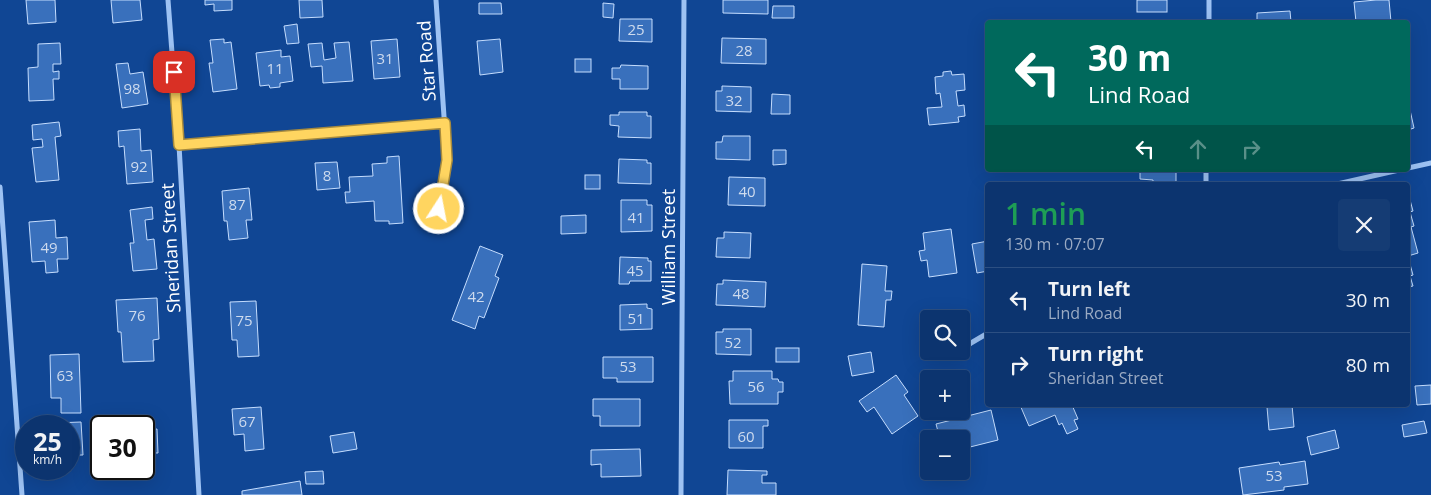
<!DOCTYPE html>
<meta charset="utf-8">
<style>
:root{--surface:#0c346f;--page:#153c74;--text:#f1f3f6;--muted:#9aaac3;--line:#2c4f82}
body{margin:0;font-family:"Open Sans",sans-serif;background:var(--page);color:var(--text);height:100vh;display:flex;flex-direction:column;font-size:19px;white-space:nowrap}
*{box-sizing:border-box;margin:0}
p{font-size:16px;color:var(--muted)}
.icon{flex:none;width:28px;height:28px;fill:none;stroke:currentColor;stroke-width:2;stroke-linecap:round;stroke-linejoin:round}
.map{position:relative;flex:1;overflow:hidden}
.panel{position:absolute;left:985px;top:182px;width:425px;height:225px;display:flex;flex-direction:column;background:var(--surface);border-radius:5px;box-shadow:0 5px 20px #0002,0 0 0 1px var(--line)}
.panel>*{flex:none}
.guide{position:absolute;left:985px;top:20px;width:425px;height:152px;border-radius:5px;box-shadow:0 5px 20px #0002,0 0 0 1px var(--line);background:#00695c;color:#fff;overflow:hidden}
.buttons{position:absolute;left:920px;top:310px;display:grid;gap:10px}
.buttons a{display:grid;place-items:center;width:50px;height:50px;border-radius:5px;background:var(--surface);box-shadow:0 5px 20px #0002,0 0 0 1px var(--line);font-size:25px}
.speed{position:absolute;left:15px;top:415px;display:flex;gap:10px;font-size:25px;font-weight:700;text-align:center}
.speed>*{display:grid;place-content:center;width:65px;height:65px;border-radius:50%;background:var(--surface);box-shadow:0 5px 20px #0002,0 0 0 1px var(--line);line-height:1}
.speed small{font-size:12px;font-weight:400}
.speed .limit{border:2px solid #111;border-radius:8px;background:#fff;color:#111}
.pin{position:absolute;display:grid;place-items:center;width:42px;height:42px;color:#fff;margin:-21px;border-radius:10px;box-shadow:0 2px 8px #0006}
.me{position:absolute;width:55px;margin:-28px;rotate:11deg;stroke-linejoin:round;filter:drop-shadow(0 0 4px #0008)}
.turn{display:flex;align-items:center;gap:18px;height:105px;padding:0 20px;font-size:22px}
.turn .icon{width:65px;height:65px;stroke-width:2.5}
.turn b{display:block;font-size:35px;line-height:42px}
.lanes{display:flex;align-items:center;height:48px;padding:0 20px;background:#0003;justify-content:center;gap:25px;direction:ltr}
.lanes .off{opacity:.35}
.round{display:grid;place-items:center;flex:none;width:52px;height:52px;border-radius:5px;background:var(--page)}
.head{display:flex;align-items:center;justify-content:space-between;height:85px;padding:0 20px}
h1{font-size:30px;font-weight:600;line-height:38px;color:#1e9e55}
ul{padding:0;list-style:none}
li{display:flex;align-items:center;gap:15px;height:65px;padding:0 20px;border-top:1px solid var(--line)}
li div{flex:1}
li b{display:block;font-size:19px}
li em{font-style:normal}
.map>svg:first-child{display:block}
.building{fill:#3970bc;stroke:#c5ddfe}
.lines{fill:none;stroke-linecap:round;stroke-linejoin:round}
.minor{stroke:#9dc2f3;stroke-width:5}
.route-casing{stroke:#a68a3e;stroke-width:12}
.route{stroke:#ffd560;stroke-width:9}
.labels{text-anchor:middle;stroke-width:4.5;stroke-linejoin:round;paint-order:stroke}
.number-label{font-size:15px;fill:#cedbee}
.street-label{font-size:18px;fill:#fff;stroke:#104694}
</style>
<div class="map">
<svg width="1431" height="495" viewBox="0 0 1431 495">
<rect width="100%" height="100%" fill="#104694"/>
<g class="building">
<polygon points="26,0 55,0 56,22 28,24"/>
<polygon points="111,0 140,0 142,20 113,23"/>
<polygon points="205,0 232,0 232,10 214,11 214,4 205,5"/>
<polygon points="299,0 322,0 323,17 300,18"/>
<polygon points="723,0 768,0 768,14 723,13"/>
<rect x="1137" y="0" width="30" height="12"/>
<polygon points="1376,0 1389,0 1391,22 1356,22 1354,2"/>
<polygon points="479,3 501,3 502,14 479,14"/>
<polygon points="603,3 614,4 613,18 603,17"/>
<polygon points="773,6 794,6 794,18 772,18"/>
<polygon points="1290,11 1291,22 1257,22 1257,13"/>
<polygon points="620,19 652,19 652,42 619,41"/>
<polygon points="297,24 299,43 287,44 284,26"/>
<polygon points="722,38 766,39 766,64 721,63"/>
<polygon points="224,39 224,43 231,42 237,89 213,92 209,63 213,63 210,40"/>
<polygon points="397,39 400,77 374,79 371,41"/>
<polygon points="500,39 503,72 480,75 477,41"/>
<polygon points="349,42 353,81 323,83 322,66 311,67 308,44 322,43 324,60 336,58 334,43"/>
<polygon points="60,43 61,64 53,64 53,72 59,71 59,79 53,79 54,100 29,101 28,68 38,67 38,44"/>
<polygon points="281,50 281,57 290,56 293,81 280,83 280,87 270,88 269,85 260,86 256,53"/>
<rect x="575" y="59" width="16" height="13"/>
<polygon points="128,63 130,74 143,72 148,104 122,108 116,64"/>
<polygon points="621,65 648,66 648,89 620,89 620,79 612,79 612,68 620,68"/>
<polygon points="951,71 952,75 964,74 965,90 956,91 958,106 964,105 965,116 958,117 959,122 929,125 927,108 942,107 940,93 936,94 935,77 943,76 943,72"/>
<polygon points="722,86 751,87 751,112 716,111 716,91 722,91"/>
<polygon points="772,94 790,95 790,114 771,114"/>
<polygon points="1408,101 1414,128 1408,130"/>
<polygon points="619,112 647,112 647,116 651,116 651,138 618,137 619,126 610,125 610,115 619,115"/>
<polygon points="59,122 61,136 55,137 59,180 36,182 32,148 43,147 42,139 33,140 32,125"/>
<polygon points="140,129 141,151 151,150 153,182 127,184 124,146 119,147 118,131"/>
<polygon points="723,136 750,136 750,160 716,159 716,142 722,142"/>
<polygon points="773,150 786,150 786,164 773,165"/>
<polygon points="399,156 403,223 389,224 389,221 375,221 374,201 346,203 345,192 350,192 349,177 373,176 372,164 387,163 387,157"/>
<polygon points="619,159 647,160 647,163 651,163 651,184 618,183"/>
<polygon points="337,162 340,188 317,190 315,163"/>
<polygon points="1140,170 1176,170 1176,185 1153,185 1153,180 1140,179"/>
<rect x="585" y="175" width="15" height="14"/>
<polygon points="729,177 765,178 765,206 728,205"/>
<polygon points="249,188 252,220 246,220 248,238 229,240 227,221 224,221 222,191"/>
<polygon points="621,200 647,200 647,205 652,205 652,231 621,232"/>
<polygon points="1410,200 1413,211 1410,212 1414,226 1411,227 1418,253 1408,256 1408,201"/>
<polygon points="152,207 153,219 145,220 147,240 154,239 157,269 133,271 130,243 134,243 130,210"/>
<polygon points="586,215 586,233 561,234 561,216"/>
<polygon points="55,220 56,238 67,237 68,259 57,259 58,272 46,273 45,261 32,262 29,222"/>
<polygon points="951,229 957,273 929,277 927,260 921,261 919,251 925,250 923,233"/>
<polygon points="724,232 751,233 750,258 716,257 717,238 724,238"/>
<polygon points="988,241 988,271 977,273 972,244"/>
<polygon points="480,246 503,255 495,276 499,278 484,318 479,316 475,329 452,320"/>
<polygon points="620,257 648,258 648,261 651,261 651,281 630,281 629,284 619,284"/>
<polygon points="1408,257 1413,275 1410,276 1413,286 1408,287"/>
<polygon points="862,264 887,266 885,291 892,291 891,300 886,300 884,327 858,325"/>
<polygon points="723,280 766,282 765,307 716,305 717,284 723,284"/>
<polygon points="157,298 159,339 153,340 154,361 123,362 121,332 118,332 116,300"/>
<polygon points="256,301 259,356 238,357 237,340 232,340 230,302"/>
<polygon points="647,304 647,308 652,309 652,329 620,330 620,305"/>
<polygon points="723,329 751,329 751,355 716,354 716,332 723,332"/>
<rect x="776" y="348" width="23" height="14"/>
<polygon points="871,352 874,372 852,376 848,356"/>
<polygon points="79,354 81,413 61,413 61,398 51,398 50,355"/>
<polygon points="603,357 653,357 653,382 617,382 617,378 603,378"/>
<polygon points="733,371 772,371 772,379 778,379 779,382 783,382 783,392 778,392 778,404 730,404 729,381 733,381"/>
<polygon points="896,375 908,392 904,395 918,416 892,434 874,407 867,412 859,401"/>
<polygon points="1431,385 1431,404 1417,405 1415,386"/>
<polygon points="593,399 640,399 640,426 600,426 600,416 593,416"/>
<polygon points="1020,405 1072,405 1078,419 1074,420 1078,429 1067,434 1062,423 1059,425 1055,415 1029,426"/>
<polygon points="1292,405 1294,427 1269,430 1267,407"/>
<polygon points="261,407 264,449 245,451 244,434 234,435 232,409"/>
<polygon points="991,410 998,440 966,448 970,465 961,467 961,439 940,439 936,424"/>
<polygon points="729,420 768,420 768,426 763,426 763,448 729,448"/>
<polygon points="1424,421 1427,433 1404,437 1402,425"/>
<polygon points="81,422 83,455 69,455 69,426 54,426 54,423"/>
<polygon points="157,429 158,453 144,453 144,430"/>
<polygon points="1335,430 1339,448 1311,455 1307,437"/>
<polygon points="354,432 357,449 333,453 330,436"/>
<polygon points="640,449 641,476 601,477 601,464 591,465 591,450"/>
<polygon points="929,458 929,471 940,471 941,476 930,478 926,459"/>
<polygon points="1305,461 1308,484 1284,487 1284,490 1243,495 1239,468 1279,462 1280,465"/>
<polygon points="728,470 767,471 767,475 762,475 762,483 776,483 776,495 727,495"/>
<polygon points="323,471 324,484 306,484 305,472"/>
<polygon points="300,481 302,495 242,495 242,491"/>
</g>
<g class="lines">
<g class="minor">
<polyline points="168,0 179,145 199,495"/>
<polyline points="436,0 447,160 439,209"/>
<polyline points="1209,22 1209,0"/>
<polyline points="179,145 445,123"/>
<polyline points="1408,168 1431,163"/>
<polyline points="1206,185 1206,170"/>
<polyline points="1333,185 1399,170"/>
<polyline points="0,187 22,495"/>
<polyline points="961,351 971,343 988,333"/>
<polyline points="681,495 684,0"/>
</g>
</g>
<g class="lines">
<g class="route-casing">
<polyline id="route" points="174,72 179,145 445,123 447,160 439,209"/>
</g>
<use href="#route" class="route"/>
</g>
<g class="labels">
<g class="number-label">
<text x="636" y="35">25</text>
<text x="744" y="56">28</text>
<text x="385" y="64">31</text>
<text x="275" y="74">11</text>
<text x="132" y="94">98</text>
<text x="734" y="106">32</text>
<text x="139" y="172">92</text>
<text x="327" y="181">8</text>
<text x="747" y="197">40</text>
<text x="237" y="210">87</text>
<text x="636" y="223">41</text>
<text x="49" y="253">49</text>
<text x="635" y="276">45</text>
<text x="741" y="299">48</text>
<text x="476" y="302">42</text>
<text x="137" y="321">76</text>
<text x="636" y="324">51</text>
<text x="244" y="326">75</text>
<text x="733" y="348">52</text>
<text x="628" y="372">53</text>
<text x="65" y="381">63</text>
<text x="756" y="392">56</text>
<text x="247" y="427">67</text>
<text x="746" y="442">60</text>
<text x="1274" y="481">53</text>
</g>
<g class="street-label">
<text transform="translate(427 61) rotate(-94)" y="6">Star Road</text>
<text transform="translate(669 247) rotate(-90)" y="6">William Street</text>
<text transform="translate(171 248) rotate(-93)" y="6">Sheridan Street</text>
</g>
</g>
</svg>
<div class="buttons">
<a><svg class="icon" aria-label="search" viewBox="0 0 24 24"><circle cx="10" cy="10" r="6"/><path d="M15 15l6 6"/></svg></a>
<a>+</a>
<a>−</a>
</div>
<div class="speed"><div>25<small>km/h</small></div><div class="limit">30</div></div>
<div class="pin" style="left:174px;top:72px;background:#d93025"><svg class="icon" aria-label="arrive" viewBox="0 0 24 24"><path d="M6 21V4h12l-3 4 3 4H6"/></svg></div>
<svg class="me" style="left:439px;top:209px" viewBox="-20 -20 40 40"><circle r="17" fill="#ffd560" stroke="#fff" stroke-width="3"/><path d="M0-11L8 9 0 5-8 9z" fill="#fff"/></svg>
<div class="guide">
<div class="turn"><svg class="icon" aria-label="left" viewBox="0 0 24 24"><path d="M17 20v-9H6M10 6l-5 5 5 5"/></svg><div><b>30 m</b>Lind Road</div></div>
<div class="lanes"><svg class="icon" aria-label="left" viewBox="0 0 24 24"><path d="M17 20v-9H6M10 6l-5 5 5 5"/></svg><svg class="icon off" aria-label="ahead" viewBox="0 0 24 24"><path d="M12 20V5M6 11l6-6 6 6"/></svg><svg class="icon off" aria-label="right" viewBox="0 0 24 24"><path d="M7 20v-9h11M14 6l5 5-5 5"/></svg></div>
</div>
<section class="panel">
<div class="head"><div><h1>1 min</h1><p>130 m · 07:07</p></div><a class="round"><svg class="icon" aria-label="close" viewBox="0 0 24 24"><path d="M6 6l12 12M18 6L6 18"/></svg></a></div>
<ul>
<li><svg class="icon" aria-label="left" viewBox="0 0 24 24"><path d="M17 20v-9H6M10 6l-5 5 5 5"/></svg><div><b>Turn left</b><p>Lind Road</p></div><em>30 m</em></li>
<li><svg class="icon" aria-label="right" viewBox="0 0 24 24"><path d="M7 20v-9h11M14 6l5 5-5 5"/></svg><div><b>Turn right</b><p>Sheridan Street</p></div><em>80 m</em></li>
</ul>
</section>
</div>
